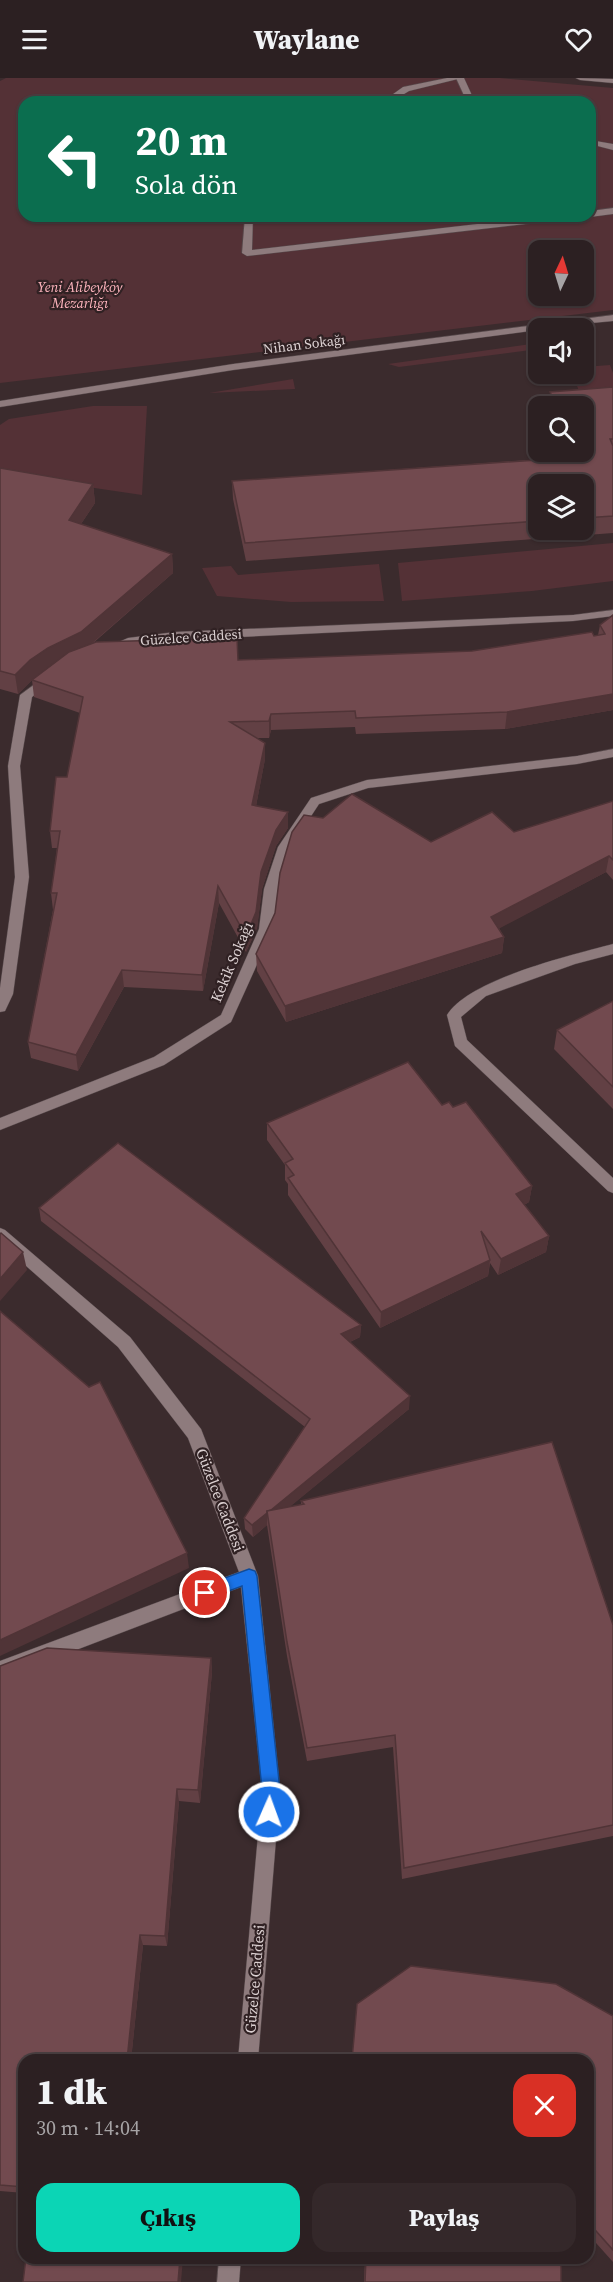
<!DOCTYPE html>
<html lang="tr">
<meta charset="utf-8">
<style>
:root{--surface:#2c2022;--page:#34282a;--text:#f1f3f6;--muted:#a6a3a5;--line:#483e40;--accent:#0bd5b5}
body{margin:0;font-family:"Source Serif 4",serif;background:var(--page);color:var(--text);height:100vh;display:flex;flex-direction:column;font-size:22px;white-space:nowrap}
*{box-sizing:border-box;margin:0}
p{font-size:20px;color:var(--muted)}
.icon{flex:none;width:33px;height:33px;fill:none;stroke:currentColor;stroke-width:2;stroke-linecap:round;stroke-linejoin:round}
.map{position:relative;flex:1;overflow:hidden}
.details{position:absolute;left:18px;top:1976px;width:576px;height:210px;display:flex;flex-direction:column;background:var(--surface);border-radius:18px;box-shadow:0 2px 4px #0004,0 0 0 2px var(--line)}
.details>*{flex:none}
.top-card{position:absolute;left:18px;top:18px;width:578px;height:126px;border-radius:18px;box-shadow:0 2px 4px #0004,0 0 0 2px var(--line);background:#0b6e4f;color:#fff;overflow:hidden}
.needle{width:39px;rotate:4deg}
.controls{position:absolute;left:528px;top:162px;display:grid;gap:12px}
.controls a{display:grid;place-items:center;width:66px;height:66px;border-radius:12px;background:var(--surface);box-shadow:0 2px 4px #0004,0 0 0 2px var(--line);font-size:30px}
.pin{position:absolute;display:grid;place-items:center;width:51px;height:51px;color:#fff;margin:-26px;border:3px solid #fff;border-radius:50%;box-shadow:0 2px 6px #0007}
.me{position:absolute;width:66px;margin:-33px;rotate:2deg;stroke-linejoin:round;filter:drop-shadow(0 0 4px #0008)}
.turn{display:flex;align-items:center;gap:21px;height:126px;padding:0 18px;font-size:27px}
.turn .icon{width:78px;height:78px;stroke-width:2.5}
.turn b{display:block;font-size:42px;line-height:51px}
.round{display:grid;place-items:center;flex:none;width:63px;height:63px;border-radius:18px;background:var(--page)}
.summary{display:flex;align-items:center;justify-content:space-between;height:102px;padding:0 18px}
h1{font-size:36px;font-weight:800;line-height:45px}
.action{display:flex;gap:12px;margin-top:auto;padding:12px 18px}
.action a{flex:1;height:69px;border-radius:18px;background:var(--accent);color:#111;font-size:24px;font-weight:800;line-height:69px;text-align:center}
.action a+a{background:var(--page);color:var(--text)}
header{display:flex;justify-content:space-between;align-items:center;height:78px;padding:0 18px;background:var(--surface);font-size:27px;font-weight:800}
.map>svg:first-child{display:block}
.green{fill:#543136;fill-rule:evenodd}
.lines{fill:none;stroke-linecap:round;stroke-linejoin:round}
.service-casing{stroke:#55484a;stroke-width:1}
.minor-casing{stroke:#55484a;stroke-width:1}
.service{fill:#8e7b7d;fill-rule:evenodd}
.minor{fill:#8e7b7d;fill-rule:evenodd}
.wall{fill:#624044;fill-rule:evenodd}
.shaded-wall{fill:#503437}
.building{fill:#724a4f;stroke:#503437;stroke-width:1.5}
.route{fill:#1a73e8;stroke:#114b97;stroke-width:1.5}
.labels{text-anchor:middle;stroke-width:4.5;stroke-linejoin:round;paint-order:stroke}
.far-park-label{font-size:14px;font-style:italic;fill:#ffb5be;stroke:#302123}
.far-street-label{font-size:14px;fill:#dcd1d2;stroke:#302123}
.street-label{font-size:15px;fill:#dcd1d2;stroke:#302123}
</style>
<header><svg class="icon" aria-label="menu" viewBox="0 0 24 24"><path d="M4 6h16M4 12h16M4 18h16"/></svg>Waylane<svg class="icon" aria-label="heart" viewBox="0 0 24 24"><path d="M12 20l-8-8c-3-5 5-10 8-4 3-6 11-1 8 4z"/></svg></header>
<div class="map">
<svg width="613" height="2204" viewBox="0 0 613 2204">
<rect width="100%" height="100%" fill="#3b2b2d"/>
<g class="green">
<path d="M6,0h494l113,10v222l-613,73v-302zM24,24h566v114h-566zM538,172h46v46h-46z"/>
<polygon points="538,265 538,271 399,289 388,286"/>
<polygon points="610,287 613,295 613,325 585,327 572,296 584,296 584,289"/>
<polygon points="293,301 295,311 209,315"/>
<polygon points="93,328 147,328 142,417 0,396 0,347 9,341"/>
<polygon points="613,465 613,503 532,513 402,523 398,485"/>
<polygon points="379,486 384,523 291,524 217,518 202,490 231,488 238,497"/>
</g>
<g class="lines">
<g class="service-casing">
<g id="service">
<polygon points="447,0 462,0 409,13 391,24 382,24 403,9"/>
<polygon points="613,130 613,136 590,139 587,138 590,138 590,133"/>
<polygon points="245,138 253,138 252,172 547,138 574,138 570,141 247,178 242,175"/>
</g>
</g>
<g class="minor-casing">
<g id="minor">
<polygon points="456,0 464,0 475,24 467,24"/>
<polygon points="576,0 613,1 613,5 580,2"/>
<polygon points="590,62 613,66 613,72 590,66"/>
<polygon points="613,237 613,243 538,250 538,252 233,292 0,329 0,323 233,286"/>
<polygon points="613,532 613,538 573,543 175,562 130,567 111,574 105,570 128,560 175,554 573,537"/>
<polygon points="47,597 51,598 51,604 32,619 20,688 29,799 13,916 5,933 0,934 0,910 15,799 8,688 20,617"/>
<polygon points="613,671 613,679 577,686 368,710 319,726 290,770 278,811 273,851 231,944 164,987 0,1052 0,1040 154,979 221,937 259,851 264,811 278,769 311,720 367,702 577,678"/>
<path d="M613,866v10l-38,10 -89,32 -25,21 6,23 146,138v15l-5,-2 -153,-145 -8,-31c22,-36 125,-60 166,-71z"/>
<polygon points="0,1150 5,1152 130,1259 201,1351 258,1498 280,1712 258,1982 238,1982 262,1712 241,1509 0,1601 0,1583 239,1494 188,1360 118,1269 0,1165"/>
<polygon points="219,2180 241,2180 239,2204 217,2204"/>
</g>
</g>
<use href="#service" class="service"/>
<use href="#minor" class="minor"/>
</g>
<g class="wall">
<path d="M613,309v146l-367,28 -13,-62 -1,-18 325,-23 -3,-6h30v-46h-35l1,-14zM538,406h46v46h-46z"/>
<polygon points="0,390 93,406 95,425 81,446 172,476 173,495 92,566 238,582 472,573 598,557 600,547 613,537 613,632 505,651 356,656 355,649 271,652 269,660 257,660 265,665 265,681 256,728 288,750 276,768 262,811 257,850 246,874 219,825 203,913 124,909 78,993 31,980 28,964 53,832 51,815 57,770 52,770 50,753 67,699 80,635 34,619 32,602 18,616 0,611"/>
<polygon points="613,723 613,802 606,794 499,850 504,859 502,875 286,944 257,893 256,876 431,764 514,754"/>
<polygon points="613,923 613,1031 554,971 557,952"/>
<polygon points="442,1027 453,1029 532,1108 529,1124 524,1127 549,1158 546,1174 498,1197 490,1185 488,1198 380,1250 288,1117 288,1106 285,1102 285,1087 267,1062 267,1045"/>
<polygon points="39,1130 361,1247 360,1259 350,1264 409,1331 289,1429 301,1427 301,1423 613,1547 613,1758 402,1801 393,1669 307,1683 287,1578 267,1447 253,1459 245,1451 244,1440 305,1349 41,1143"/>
<polygon points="211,1580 212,1594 200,1725 179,1723 167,1868 143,1867 131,1982 24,1982 24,2115 0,2113 0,1588"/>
<polygon points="613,1938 613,2184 588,2156 588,1982"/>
<polygon points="365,2180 561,2180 561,2204 364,2204"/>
</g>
<g class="shaded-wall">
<polygon points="93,406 95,425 71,461 69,442"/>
<polygon points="172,476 173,495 83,573 33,601 18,616 15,597 30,582"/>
<polygon points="613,616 613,632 505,651 507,634"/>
<polygon points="271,636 271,652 269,660 269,643"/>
<polygon points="265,665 265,681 253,744 252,727"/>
<polygon points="288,734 288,750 276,768 262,811 257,850 246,874 246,858 261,794 276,752"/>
<polygon points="609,778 606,794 489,856 491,839"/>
<polygon points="218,808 219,825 203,913 202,897"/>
<polygon points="504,859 502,875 286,944 285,928"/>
<polygon points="122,892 124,909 78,993 76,977"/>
<polygon points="532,1108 529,1124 513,1133 516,1116"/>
<polygon points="549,1158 546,1174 498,1197 501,1181"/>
<polygon points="23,1174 27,1192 0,1223 0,1201"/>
<polygon points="490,1182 488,1198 380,1250 381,1234"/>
<polygon points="361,1247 360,1259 341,1268 341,1256"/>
<polygon points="410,1318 409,1331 269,1446 267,1435"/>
<polygon points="267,1435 267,1447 253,1459 252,1447"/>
<polygon points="187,1475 189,1490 0,1578 0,1562"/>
<polygon points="211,1580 212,1594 200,1725 198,1712"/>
<polygon points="177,1711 179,1723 167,1868 165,1858"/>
<polygon points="140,1857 143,1867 131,1982 127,1982"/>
<polygon points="180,2180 183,2180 181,2204 178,2204"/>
</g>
<g class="building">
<polygon points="613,309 613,361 610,361 613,368 613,438 584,440 584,406 538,406 538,443 245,465 232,403 566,380 563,374 584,374 584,328 557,328 550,314"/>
<polygon points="0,390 93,406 69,442 172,476 81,554 48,570 30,582 15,597 0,593"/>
<polygon points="613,537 613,616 507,634 356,640 355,633 271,636 269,643 230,644 265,665 252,727 288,734 276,752 261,794 256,834 246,858 218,808 202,897 122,892 76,977 28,964 57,815 51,815 60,753 50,753 56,699 67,699 83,619 32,602 69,574 96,564 237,560 238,582 472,573 592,554 594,558 605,556 600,547"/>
<polygon points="352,716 431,764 492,734 514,754 613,723 613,782 609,778 491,839 504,859 285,928 256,876 275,835 280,795 292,754 304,737 323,740"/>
<polygon points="613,923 613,1009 557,952"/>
<polygon points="408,984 442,1027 449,1024 453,1029 466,1024 532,1108 516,1116 549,1158 501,1181 481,1153 490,1182 381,1234 288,1100 294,1097 285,1085 293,1081 267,1045"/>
<polygon points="118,1065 361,1247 341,1256 410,1318 271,1432 267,1433 267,1435 252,1447 244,1440 310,1341 39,1130"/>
<polygon points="1,1155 23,1174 0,1201 0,1156"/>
<polygon points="0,1233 89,1309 100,1304 187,1475 0,1562"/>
<polygon points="552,1364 613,1547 613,1747 404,1790 395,1657 307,1670 287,1564 267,1433 304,1426 301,1423"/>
<polygon points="47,1570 211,1580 198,1712 177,1711 165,1858 140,1857 127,1982 24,1982 24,2109 0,2107 0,1588"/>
<polygon points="411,1888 556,1906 613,1938 613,2172 588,2144 588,1982 352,1982 357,1926"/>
<polygon points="26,2180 180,2180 178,2204 23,2204"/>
<polygon points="366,2180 561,2180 561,2204 365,2204"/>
</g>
<polygon class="route" points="249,1491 255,1493 257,1498 280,1712 275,1740 269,1743 263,1740 260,1734 262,1712 242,1508 205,1522 200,1520 197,1515 200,1509"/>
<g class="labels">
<g class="far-park-label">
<text x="80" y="214">Yeni Alibeyköy<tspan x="80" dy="16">Mezarlığı</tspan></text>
</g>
<g class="far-street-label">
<text transform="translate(304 266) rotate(-7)" y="5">Nihan Sokağı</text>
<text transform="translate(191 559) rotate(-4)" y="5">Güzelce Caddesi</text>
</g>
<g class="street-label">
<text transform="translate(232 884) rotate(-67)" y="5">Kekik Sokağı</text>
<text transform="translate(220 1422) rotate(69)" y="5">Güzelce Caddesi</text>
<text transform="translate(255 1901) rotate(-85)" y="5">Güzelce Caddesi</text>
</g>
</g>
</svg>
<div class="controls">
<a><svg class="needle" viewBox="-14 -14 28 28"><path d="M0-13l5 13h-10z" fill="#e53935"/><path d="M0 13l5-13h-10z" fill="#a6a3a5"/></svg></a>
<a><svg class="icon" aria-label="sound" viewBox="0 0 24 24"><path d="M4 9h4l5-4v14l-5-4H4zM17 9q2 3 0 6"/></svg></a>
<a><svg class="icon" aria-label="search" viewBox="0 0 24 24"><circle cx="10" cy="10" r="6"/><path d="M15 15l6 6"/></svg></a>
<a><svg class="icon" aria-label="layers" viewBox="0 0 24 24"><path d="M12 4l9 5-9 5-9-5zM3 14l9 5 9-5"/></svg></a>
</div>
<div class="pin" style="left:205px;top:1515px;background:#d93025"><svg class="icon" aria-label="arrive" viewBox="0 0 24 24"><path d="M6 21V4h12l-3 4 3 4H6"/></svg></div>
<svg class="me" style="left:269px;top:1734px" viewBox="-20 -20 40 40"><circle r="17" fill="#1a73e8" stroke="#fff" stroke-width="3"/><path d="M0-11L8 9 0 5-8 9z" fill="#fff"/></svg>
<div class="top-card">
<div class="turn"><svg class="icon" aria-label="left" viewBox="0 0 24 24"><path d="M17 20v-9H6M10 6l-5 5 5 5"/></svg><div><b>20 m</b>Sola dön</div></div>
</div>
<section class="details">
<div class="summary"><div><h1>1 dk</h1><p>30 m · 14:04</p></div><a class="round" style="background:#d93025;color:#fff"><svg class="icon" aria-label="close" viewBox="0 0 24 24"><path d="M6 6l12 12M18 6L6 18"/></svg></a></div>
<div class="action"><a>Çıkış</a><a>Paylaş</a></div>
</section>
</div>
